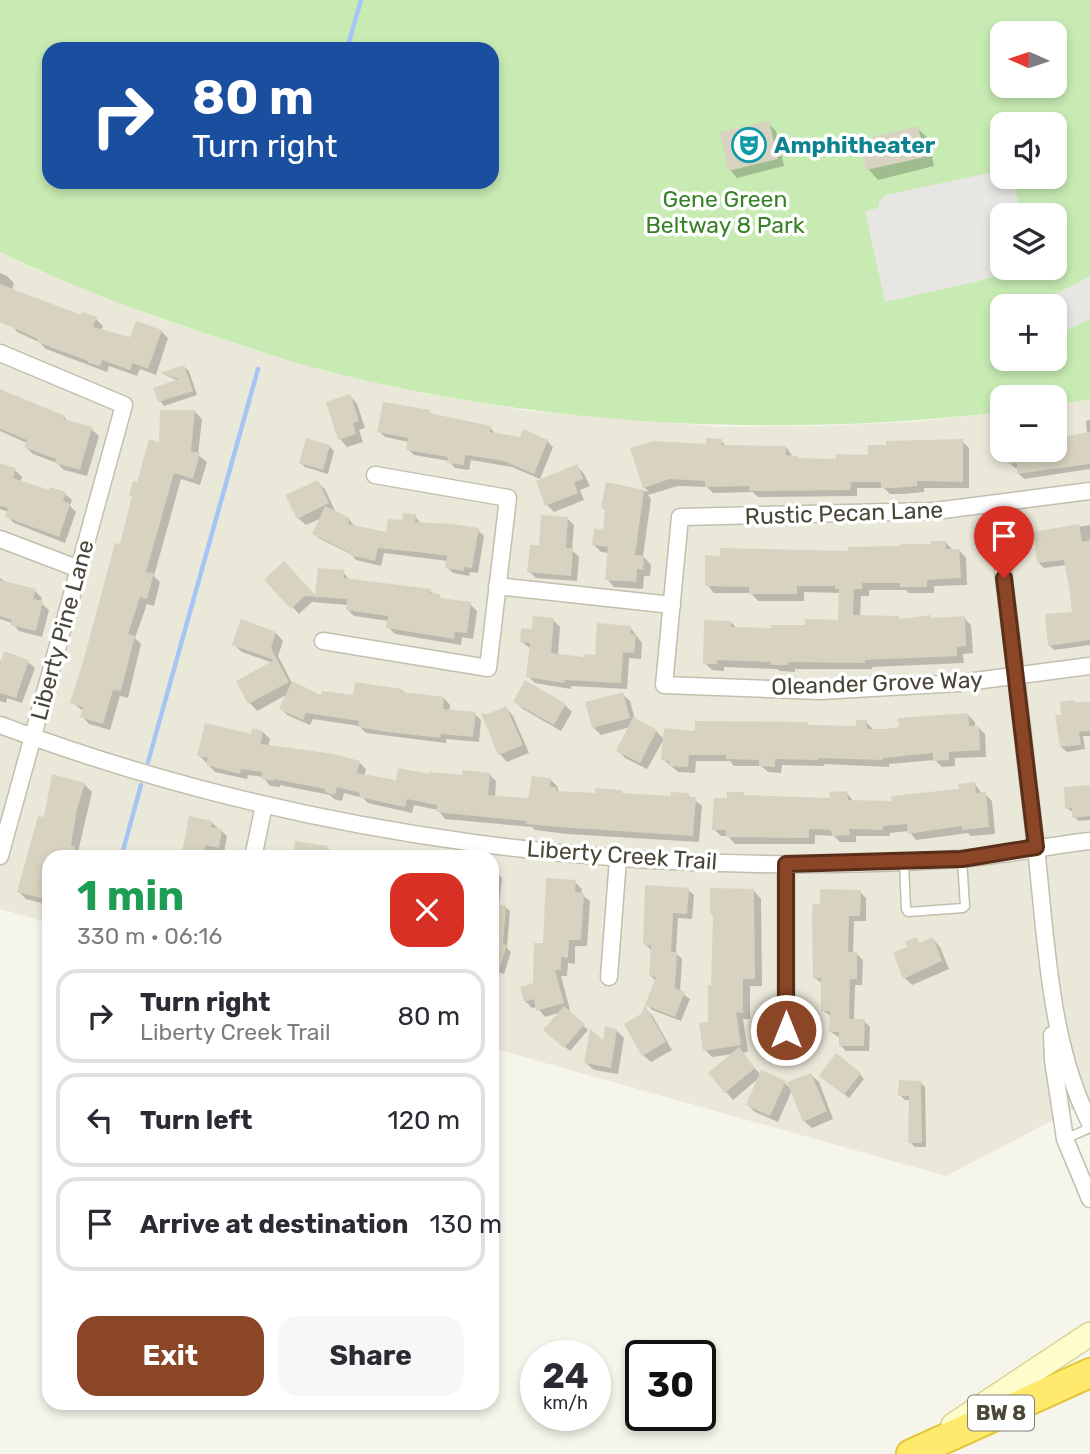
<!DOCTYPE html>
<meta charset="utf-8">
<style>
:root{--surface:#fff;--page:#f7f7f7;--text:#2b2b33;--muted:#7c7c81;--line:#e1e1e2;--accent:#8a4627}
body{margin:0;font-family:Rubik,sans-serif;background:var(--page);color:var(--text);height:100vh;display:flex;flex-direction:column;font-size:26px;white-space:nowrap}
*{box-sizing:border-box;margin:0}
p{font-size:23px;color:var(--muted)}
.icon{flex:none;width:38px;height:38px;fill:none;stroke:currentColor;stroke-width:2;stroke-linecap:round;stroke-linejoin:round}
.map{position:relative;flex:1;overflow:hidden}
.drawer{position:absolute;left:42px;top:850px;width:457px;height:560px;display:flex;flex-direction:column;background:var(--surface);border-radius:21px;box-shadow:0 4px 10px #0003}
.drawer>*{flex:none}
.top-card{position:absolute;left:42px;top:42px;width:457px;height:147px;border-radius:21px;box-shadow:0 4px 10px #0003;background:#1a4fa0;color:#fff;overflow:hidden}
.needle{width:46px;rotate:273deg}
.fabs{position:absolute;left:990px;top:21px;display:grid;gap:14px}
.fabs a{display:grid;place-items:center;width:77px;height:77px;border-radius:14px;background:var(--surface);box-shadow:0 4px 10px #0003;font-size:35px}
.speed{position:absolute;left:520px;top:1340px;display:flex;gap:14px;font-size:35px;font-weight:700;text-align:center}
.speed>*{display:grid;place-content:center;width:91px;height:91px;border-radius:50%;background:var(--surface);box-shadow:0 4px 10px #0003;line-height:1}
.speed small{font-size:18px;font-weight:400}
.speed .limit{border:4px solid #111;border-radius:10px;background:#fff;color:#111}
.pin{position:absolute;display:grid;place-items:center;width:60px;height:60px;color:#fff;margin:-72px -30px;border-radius:50% 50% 50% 0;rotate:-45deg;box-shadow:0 0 7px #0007}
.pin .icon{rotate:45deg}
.me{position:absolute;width:77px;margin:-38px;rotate:0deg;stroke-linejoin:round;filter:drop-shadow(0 0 5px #0008)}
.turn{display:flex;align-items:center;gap:24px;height:147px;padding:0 35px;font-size:32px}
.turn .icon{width:91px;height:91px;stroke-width:2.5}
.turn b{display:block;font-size:49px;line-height:60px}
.round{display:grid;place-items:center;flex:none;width:74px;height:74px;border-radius:21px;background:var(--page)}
.headline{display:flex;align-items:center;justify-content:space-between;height:119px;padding:0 35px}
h1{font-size:42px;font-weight:700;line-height:52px;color:#1e9e55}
.cta{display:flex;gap:14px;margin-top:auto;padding:14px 35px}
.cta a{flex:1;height:80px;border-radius:21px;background:var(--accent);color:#fff;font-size:28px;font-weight:700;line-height:80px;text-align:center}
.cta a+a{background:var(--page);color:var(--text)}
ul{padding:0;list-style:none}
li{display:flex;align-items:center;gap:21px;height:94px;margin:0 14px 10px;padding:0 21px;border:4px solid var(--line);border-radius:21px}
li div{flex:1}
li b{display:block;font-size:26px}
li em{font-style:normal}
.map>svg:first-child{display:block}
.residential{fill:#eae8d9}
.green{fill:#c7ebb3;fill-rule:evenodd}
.parking{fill:#e8e6e2}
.shadow{fill:#0003}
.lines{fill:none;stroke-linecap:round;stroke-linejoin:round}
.stream{stroke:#a6c5f4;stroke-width:4.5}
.building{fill:#d8d3c0}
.lane-casing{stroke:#c2bfad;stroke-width:11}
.street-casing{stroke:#c2bfad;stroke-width:19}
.secondary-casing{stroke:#d8d399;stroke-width:26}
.highway-casing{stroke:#e5c536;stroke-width:32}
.lane{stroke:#fff;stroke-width:8}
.street{stroke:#fff;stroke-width:16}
.secondary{stroke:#fffccc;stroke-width:23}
.highway{stroke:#ffea6d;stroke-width:28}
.route-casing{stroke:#5a2e19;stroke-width:18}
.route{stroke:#8a4627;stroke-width:12}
.labels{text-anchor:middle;stroke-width:7;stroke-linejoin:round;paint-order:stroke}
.shield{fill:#fff;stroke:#817e74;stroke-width:2}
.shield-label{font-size:21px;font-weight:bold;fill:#4b4738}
.culture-label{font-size:23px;font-weight:bold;fill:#0d838f;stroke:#fff;text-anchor:start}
.park-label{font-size:23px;fill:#388127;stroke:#fff}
.street-label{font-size:23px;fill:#4b4738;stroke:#fff}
</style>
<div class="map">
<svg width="1090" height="1454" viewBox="0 0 1090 1454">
<rect width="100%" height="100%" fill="#f6f5eb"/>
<polygon class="residential" points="0,252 34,269 161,319 320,370 422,393 530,411 722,427 820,426 924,421 1003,412 1003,450 1055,450 1055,405 1090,399 1090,1101 946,1176 492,1048 492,858 49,858 49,923 0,909"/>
<path class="green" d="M0,0h1090v399l-35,6v-8h-52v15c-229,26 -457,15 -681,-42 -32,-8 -64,-20 -96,-30 -77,-25 -153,-52 -226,-88zM1003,33h52v53h-52zM49,49h443v133h-443zM1003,124h52v53h-52zM1003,215h52v53h-52zM1003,306h52v53h-52z"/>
<g class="parking">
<polygon points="1003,170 1003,177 1012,177 1022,215 1003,215 1003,268 1021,268 979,281 885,302 865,211 878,208 879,202 885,195"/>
<polygon points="1090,276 1090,319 1055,336 1055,306 1019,306 1040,302"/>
</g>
<g class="shadow">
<polygon points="1022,24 1028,33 1004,33 1002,28"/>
<polygon points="768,123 776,131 784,166 737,178 730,170"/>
<polygon points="917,128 928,138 934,166 878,180 868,169"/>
<polygon points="0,273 7,276 14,283 12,290 82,317 96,319 103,326 101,331 131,339 161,331 168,338 156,375 140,369 137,376 109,366 107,372 46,349 39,342 17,332 0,308"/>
<polygon points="184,367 189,371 197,395 164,406 160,401 179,381 163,374"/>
<polygon points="0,391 64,417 69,423 91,429 99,436 87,476 64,470 57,463 33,454 26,447 27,443 0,431"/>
<polygon points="350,396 357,404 365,428 359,430 363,442 347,447 340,439"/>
<polygon points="195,412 202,419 198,455 207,462 200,485 181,479 154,576 160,582 154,606 147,604 135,638 141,644 128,698 120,696 110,730 89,724 82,716 83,711 72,702 122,546 138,484 161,444"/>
<polygon points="429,412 433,416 490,427 496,435 547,441 553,447 540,479 512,467 471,460 469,470 455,468 449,461 414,455 408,449 409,442 385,437 379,431"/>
<polygon points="1090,420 1090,469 1024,479 1019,474 1019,468 1015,468 1010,463 1009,450 1055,450 1055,432 1058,439 1087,435 1086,421"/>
<polygon points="721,441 727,447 786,447 793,457 800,460 837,460 962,441 969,448 969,488 924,488 924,492 903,494 890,494 884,488 857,488 857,496 758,497 753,492 713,493 707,487 678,486 648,495 651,499 643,556 651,565 650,576 644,576 643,589 614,587 607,579 609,553 601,552 594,545 605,532 607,512 603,508 607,484 649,492 644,487 707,446"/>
<polygon points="330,447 334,451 328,474 305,467 301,463"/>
<polygon points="0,465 15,470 22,477 20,482 50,492 65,494 72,500 70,506 76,512 65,543 14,523 7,516 9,512 0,509"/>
<polygon points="577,466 584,474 590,486 580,490 584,500 554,512 547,505"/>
<polygon points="317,482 325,489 336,513 349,519 355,527 388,535 415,516 421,524 478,530 484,536 478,573 470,572 469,576 453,573 447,567 448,561 384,553 381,566 356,560 351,554 320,539 314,533 322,518 306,525 298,518"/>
<polygon points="567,518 574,525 572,550 579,557 577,581 536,578 529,571 541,547"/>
<polygon points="1090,525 1090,645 1054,650 1049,645 1073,613 1067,565 1044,568 1039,563 1035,534"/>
<polygon points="945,542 954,551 959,550 966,558 967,585 934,586 934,593 909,593 906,590 869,590 869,596 861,596 860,617 898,617 901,620 964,618 971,625 973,653 963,654 964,663 872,667 872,669 795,669 795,672 780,671 777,669 724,667 724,671 712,670 705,663 731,622 737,629 773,630 840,622 841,593 804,592 804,601 758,601 751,593 714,593 707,585 849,552 933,546"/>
<polygon points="284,564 317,598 319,570 343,572 350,581 430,591 444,600 470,604 477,611 473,639 462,637 461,645 395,634 388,627 389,621 354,616 348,610 348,605 312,602 299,614 267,580"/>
<polygon points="0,578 9,584 35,591 42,598 40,602 49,610 42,637 19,631 12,623 0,619"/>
<polygon points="553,620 560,627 558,655 585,659 596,656 630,627 642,643 641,659 629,658 627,689 571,686 571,689 535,683 528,676 531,649 522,642 534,631"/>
<polygon points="276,633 283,641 278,656 292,683 322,698 355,697 402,690 406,694 444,698 450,705 449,711 475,714 481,720 479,742 446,739 446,743 366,733 359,726 313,719 310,725 287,715 281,708 288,694 257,711 250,703 238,682 273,663 242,652 234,645"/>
<polygon points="0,661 28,662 35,668 22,703 7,698 6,703 0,701"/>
<polygon points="622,694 630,701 635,720 656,731 664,739 647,769 625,758 618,750 630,727 601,735 594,728"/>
<polygon points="515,702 565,705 572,712 561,731 523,709"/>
<polygon points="1090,703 1090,736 1083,736 1085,749 1067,752 1061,747"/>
<polygon points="506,708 513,716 529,753 507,762 500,754 484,715 489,715"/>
<polygon points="968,715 975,722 975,728 978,727 985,734 986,757 955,758 955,766 942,767 935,760 889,764 889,767 824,764 824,766 782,765 781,773 768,772 761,766 734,766 730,761 696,761 695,773 678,772 663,759 697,733 808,724 810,727 858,728 866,722 873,729 885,730"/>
<polygon points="263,732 270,739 268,747 359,762 366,769 364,776 397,782 431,776 464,777 489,774 496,781 495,797 529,800 550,779 557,786 559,793 597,795 621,791 624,795 672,798 688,795 702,806 699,842 567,834 535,830 532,827 445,819 438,810 414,805 412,813 368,803 363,798 344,793 342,801 334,799 330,795 280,785 280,787 270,786 263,777 248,775 247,779 215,772 199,755"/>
<polygon points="84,784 92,792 78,852 81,858 49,858 49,905 26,899 19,892 45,819"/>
<polygon points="975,784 982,794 985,794 992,801 995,834 971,836 968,833 916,840 909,831 890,833 890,836 856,836 856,842 840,842 834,836 815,835 815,844 735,844 728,836 721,836 714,829 729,800 743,793 746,797 831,800 847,793 854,802 894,803 960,791"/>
<polygon points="1090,787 1090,820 1079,821 1074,817 1074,813 1067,808"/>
<polygon points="211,822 227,836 224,853 211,850 210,858 182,858"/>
<polygon points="327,848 332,852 331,858 295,858"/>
<polygon points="492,873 497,873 502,878 499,906 505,907 510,911 507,948 511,952 504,974 492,970"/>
<polygon points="575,882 582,889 581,894 590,901 587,946 575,946 575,964 568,963 567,976 561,976 570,1010 567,1011 588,1030 570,1051 550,1034 561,1012 545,1017 537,1007 532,1008 525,1001 535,984 545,945"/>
<polygon points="688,890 694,895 692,919 678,918 676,953 682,959 680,992 690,999 681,1021 652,1010 647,1004 656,981 651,976 651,950 645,944"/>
<polygon points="754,891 761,899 762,986 750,986 750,1019 743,1019 748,1052 741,1053 761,1075 785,1083 792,1090 811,1075 819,1082 833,1119 812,1128 804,1121 792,1090 778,1122 755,1112 748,1105 759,1078 733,1100 710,1073 733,1054 712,1057 705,1050 713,987 714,917 711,914"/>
<polygon points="860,892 866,898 866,921 854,921 853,954 857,954 863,960 862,985 855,985 854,1021 864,1021 870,1027 869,1051 846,1051 840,1045 840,1038 831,1032 832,1017 822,1010 823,984 815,978 821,905"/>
<polygon points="933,939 940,947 949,969 912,985 905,978 910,948 916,940 921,944"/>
<polygon points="645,1008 652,1015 672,1050 651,1062 643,1055 642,1015"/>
<polygon points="616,1030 624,1038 618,1074 594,1070 586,1063"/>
<polygon points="860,1074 864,1079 849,1098 826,1080"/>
<polygon points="920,1082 925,1087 926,1147 915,1147 910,1142 911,1100 905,1100 900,1095"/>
</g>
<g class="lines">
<g class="stream">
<polyline points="347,49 361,0"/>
<polyline points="148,762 258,369"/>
<polyline points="121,858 141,785"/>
</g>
</g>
<g class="building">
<polygon points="769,121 778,159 728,171 720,132"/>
<polygon points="918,126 925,157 866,170 859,140"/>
<polygon points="0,284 81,315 82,312 97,317 93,327 130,337 136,321 162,330 148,369 133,363 130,370 102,360 100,366 88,363 88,361 37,342 38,339 0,322"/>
<polygon points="184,365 193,391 158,402 153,388 179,379 160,373"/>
<polygon points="0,389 65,416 63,419 92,427 80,470 55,463 56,459 24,447 27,440 0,429"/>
<polygon points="350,394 359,421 353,423 356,434 338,440 326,402"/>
<polygon points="383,402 430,410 429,413 491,426 490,432 520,437 523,429 548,440 534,474 504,461 465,455 464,465 447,463 448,457 406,450 408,438 377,432"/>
<polygon points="160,410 195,410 191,451 200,453 193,479 174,473 146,572 154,573 147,599 140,597 128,634 135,636 121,691 113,690 103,724 80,717 83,707 70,703 85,655 115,543 120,544 132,496 129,495 133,481 137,482 149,439 159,442"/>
<polygon points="1090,432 1090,464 1017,474 1017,463 1008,464 1008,450 1063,450 1061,437"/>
<polygon points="306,438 330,445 323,470 299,463"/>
<polygon points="706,438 722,439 722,445 786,446 786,455 798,456 798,458 836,459 836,454 868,455 868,445 886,445 886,441 963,439 963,482 917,481 917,486 895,488 881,488 881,482 851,482 850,490 764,491 749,491 750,486 705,487 705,481 670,479 643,488 630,448 653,441 706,444"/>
<polygon points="0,463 16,468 13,478 49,490 50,487 66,492 63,501 70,504 59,537 5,517 8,508 0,506"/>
<polygon points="577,464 583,479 574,482 578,493 545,506 536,481"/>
<polygon points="318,480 329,503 297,519 285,495"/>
<polygon points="606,482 644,490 635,555 644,556 643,570 637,569 636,582 605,580 608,547 592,545 594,529 603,530 605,509 601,508"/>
<polygon points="325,506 350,518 348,524 386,532 388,519 402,520 403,513 416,514 415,522 453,524 479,528 472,568 464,567 464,571 445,568 447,556 417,552 378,548 375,561 349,555 349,552 312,534"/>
<polygon points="541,515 568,517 566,548 573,548 571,576 527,572 530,545 539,545"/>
<polygon points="1079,524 1082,542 1090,540 1090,640 1048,646 1045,614 1072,612 1070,593 1064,560 1037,563 1033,532"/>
<polygon points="931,541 946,541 946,549 959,549 961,578 927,580 927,587 900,587 900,583 862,583 862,589 854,589 853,615 899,616 899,619 931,615 931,618 965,616 966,646 957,647 957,656 865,660 865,663 788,662 788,665 770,665 771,662 717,660 717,664 703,664 704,620 731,621 731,627 771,628 771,625 805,625 805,619 838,620 839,589 835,589 835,586 797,586 797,594 749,594 749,587 705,586 705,555 720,556 720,548 848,551 848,547 900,546 900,544 931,544"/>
<polygon points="284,561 315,595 318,568 344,570 344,578 431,589 430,593 440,594 440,598 471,602 467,633 455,632 454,639 386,628 388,616 346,610 347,599 305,596 291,609 264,580"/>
<polygon points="0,580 36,589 33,599 43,601 36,631 10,625 12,620 0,616"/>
<polygon points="533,616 554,618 551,653 584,657 584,654 595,655 597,623 631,626 631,634 636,635 634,653 623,652 621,683 565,680 564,683 526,677 530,643 520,642 521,628 532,629"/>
<polygon points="241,619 276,632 271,648 289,682 248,704 236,681 274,660 232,645"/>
<polygon points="4,651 29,660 16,698 0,693 0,664"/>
<polygon points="525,680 566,704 554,725 513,702"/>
<polygon points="292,681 321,695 322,691 353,695 355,682 402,689 402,692 444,697 443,709 476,712 473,737 441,734 440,738 381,731 358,727 359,721 306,713 303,720 279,709"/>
<polygon points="623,692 630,718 592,728 585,702"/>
<polygon points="1074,700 1075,702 1090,702 1090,731 1079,732 1081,745 1060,747 1055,715 1061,715 1060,702"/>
<polygon points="506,706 523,745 498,755 481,713 488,714"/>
<polygon points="968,713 969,726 979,726 980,750 949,752 949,760 933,761 933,753 883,758 883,760 818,758 818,760 775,759 775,767 759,766 759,760 726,759 726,755 689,755 688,767 669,766 669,761 661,760 664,728 695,731 695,721 808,722 808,725 856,726 856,720 867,720 867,729 885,729 899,727 898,718"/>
<polygon points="633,717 657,730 640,763 616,751"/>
<polygon points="205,723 251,734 252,728 263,731 261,744 334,754 360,761 357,773 396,780 398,768 429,774 430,772 462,775 463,770 490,773 488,795 528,798 532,776 551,778 550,787 556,787 556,791 595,793 595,788 622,790 622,793 670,796 671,792 689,793 689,797 696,797 693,836 559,827 526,824 526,821 436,812 437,805 407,799 405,807 359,797 360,793 337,787 335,795 325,792 325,789 274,779 273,781 261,779 262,772 241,769 240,774 206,765 208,758 197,756"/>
<polygon points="52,774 85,783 77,809 71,845 75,847 72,858 49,858 49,900 17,892 38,816 44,817"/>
<polygon points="975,782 976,793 986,792 989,827 962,830 962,826 907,834 907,824 883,826 883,830 849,829 850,835 832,836 831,830 809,829 809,838 726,837 726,830 712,830 714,798 727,798 727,792 744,792 743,795 830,798 829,792 847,791 848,800 892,801 891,796 959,789 958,784"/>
<polygon points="1090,785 1090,816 1072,818 1072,808 1065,809 1064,787"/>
<polygon points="189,816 212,821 211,827 222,829 219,848 205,845 204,858 181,858"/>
<polygon points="295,841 328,846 326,858 293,858"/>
<polygon points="546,878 576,880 575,892 584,893 581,940 569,940 568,958 561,957 561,970 555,970 564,1003 536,1011 534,999 524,1002 520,987 533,983 534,943 543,943"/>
<polygon points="645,885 689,888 687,914 673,913 671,952 677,952 675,988 685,992 675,1017 645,1005 656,977 649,976 651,945 643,945"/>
<polygon points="710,888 754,889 755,979 743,979 743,1013 736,1012 741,1045 703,1051 699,1023 708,1022 708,985 711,985 713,915 710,914"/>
<polygon points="820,889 861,890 860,916 849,916 848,952 857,952 857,979 850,979 849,1019 865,1019 864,1046 839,1046 839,1032 829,1032 830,1011 821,1011 821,978 813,978 812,915 813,904 820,904"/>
<polygon points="492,904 506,905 503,944 507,945 494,986 492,985"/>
<polygon points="917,937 919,943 933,937 942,961 903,979 893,953 907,947 905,942"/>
<polygon points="645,1005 666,1042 642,1056 624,1024 641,1014"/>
<polygon points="564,1006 585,1024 564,1048 543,1030"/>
<polygon points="605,1026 617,1029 611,1068 584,1063 590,1029 603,1040"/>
<polygon points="739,1047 755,1068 725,1093 708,1073"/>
<polygon points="836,1053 861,1073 844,1095 819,1076"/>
<polygon points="761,1070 786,1081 770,1116 746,1105"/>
<polygon points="811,1073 827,1111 803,1122 787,1082"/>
<polygon points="899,1080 921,1081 922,1143 908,1143 909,1096 898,1096"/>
</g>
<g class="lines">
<g class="lane-casing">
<g id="lane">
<polyline points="904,862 906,909 908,912 963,908 965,906 962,859"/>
<polyline points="1065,1139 1090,1128"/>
</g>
</g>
<g class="street-casing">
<g id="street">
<polyline points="0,353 124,405 0,856"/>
<polyline points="1090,491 935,511 680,517 664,685 820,691 959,683 1090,666"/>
<path d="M995,504c14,115 28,229 41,344 10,88 13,195 54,275"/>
<polyline points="0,539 79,569"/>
<polyline points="497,586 672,605"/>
<polyline points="323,641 488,668 508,498 375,475"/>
<path d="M0,725c304,114 634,155 958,134 44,-3 88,-13 132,-18"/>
<polyline points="253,858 264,805"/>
<polyline points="609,977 618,859"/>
<polyline points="786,1030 786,864"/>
<polyline points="1052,1035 1053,1060 1065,1139 1090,1199"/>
</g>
</g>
<g class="secondary-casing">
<polyline id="secondary" points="953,1425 1090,1334"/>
</g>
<g class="highway-casing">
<polyline id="highway" points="911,1454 1090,1373"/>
</g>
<use href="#lane" class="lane"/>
<use href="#street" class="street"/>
<use href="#secondary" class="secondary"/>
<use href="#highway" class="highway"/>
</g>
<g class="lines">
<g class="route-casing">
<polyline id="route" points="786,1030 786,864 962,859 1036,847 1004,578"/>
</g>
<use href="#route" class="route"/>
</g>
<defs>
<g id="theatre-ring" transform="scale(1.75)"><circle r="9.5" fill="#fff" stroke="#0f9aa8" stroke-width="1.5"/><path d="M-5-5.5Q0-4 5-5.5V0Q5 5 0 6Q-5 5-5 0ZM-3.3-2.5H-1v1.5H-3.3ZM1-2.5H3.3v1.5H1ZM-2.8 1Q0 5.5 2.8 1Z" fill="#0f9aa8"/></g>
</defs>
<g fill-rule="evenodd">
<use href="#theatre-ring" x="749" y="145"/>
</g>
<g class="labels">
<rect class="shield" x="968" y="1395.5" width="66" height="35" rx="5"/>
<g class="shield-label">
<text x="1001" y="1420">BW 8</text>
</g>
<g class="culture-label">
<text x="774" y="153">Amphitheater</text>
</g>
<g class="park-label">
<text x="725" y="207">Gene Green<tspan x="725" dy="26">Beltway 8 Park</tspan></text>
</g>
<g class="street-label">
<text transform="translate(844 513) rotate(-2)" y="8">Rustic Pecan Lane</text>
<text transform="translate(62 630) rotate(-75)" y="8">Liberty Pine Lane</text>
<text transform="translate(877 683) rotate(-2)" y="8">Oleander Grove Way</text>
<text transform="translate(622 855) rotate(4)" y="8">Liberty Creek Trail</text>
</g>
</g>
</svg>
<div class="fabs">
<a><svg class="needle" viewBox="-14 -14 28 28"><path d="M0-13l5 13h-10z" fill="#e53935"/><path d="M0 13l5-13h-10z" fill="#7c7c81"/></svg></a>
<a><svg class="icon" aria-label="sound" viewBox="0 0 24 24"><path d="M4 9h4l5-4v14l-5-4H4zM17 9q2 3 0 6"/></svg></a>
<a><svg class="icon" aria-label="layers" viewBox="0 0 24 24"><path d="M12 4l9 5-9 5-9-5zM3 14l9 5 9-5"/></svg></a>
<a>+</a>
<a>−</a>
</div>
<div class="speed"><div>24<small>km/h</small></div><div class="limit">30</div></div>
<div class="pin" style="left:1004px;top:578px;background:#d93025"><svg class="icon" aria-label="arrive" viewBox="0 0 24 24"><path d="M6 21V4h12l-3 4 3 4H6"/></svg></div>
<svg class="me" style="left:786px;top:1030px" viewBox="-20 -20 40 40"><circle r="17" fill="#8a4627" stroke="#fff" stroke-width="3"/><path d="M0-11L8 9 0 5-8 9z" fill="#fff"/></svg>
<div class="top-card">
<div class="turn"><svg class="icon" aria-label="right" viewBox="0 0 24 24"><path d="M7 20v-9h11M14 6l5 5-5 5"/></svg><div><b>80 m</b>Turn right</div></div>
</div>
<section class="drawer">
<div class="headline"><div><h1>1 min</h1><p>330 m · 06:16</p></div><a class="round" style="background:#d93025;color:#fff"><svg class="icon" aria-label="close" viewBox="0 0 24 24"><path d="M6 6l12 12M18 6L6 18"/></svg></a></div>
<ul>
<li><svg class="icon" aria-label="right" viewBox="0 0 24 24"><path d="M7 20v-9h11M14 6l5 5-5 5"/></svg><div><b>Turn right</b><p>Liberty Creek Trail</p></div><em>80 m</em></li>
<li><svg class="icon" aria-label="left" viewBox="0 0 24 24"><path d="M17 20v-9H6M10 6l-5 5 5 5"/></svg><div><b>Turn left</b></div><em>120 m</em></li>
<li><svg class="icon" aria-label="arrive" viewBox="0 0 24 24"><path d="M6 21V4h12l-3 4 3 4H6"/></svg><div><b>Arrive at destination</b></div><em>130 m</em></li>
</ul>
<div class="cta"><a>Exit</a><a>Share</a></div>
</section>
</div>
